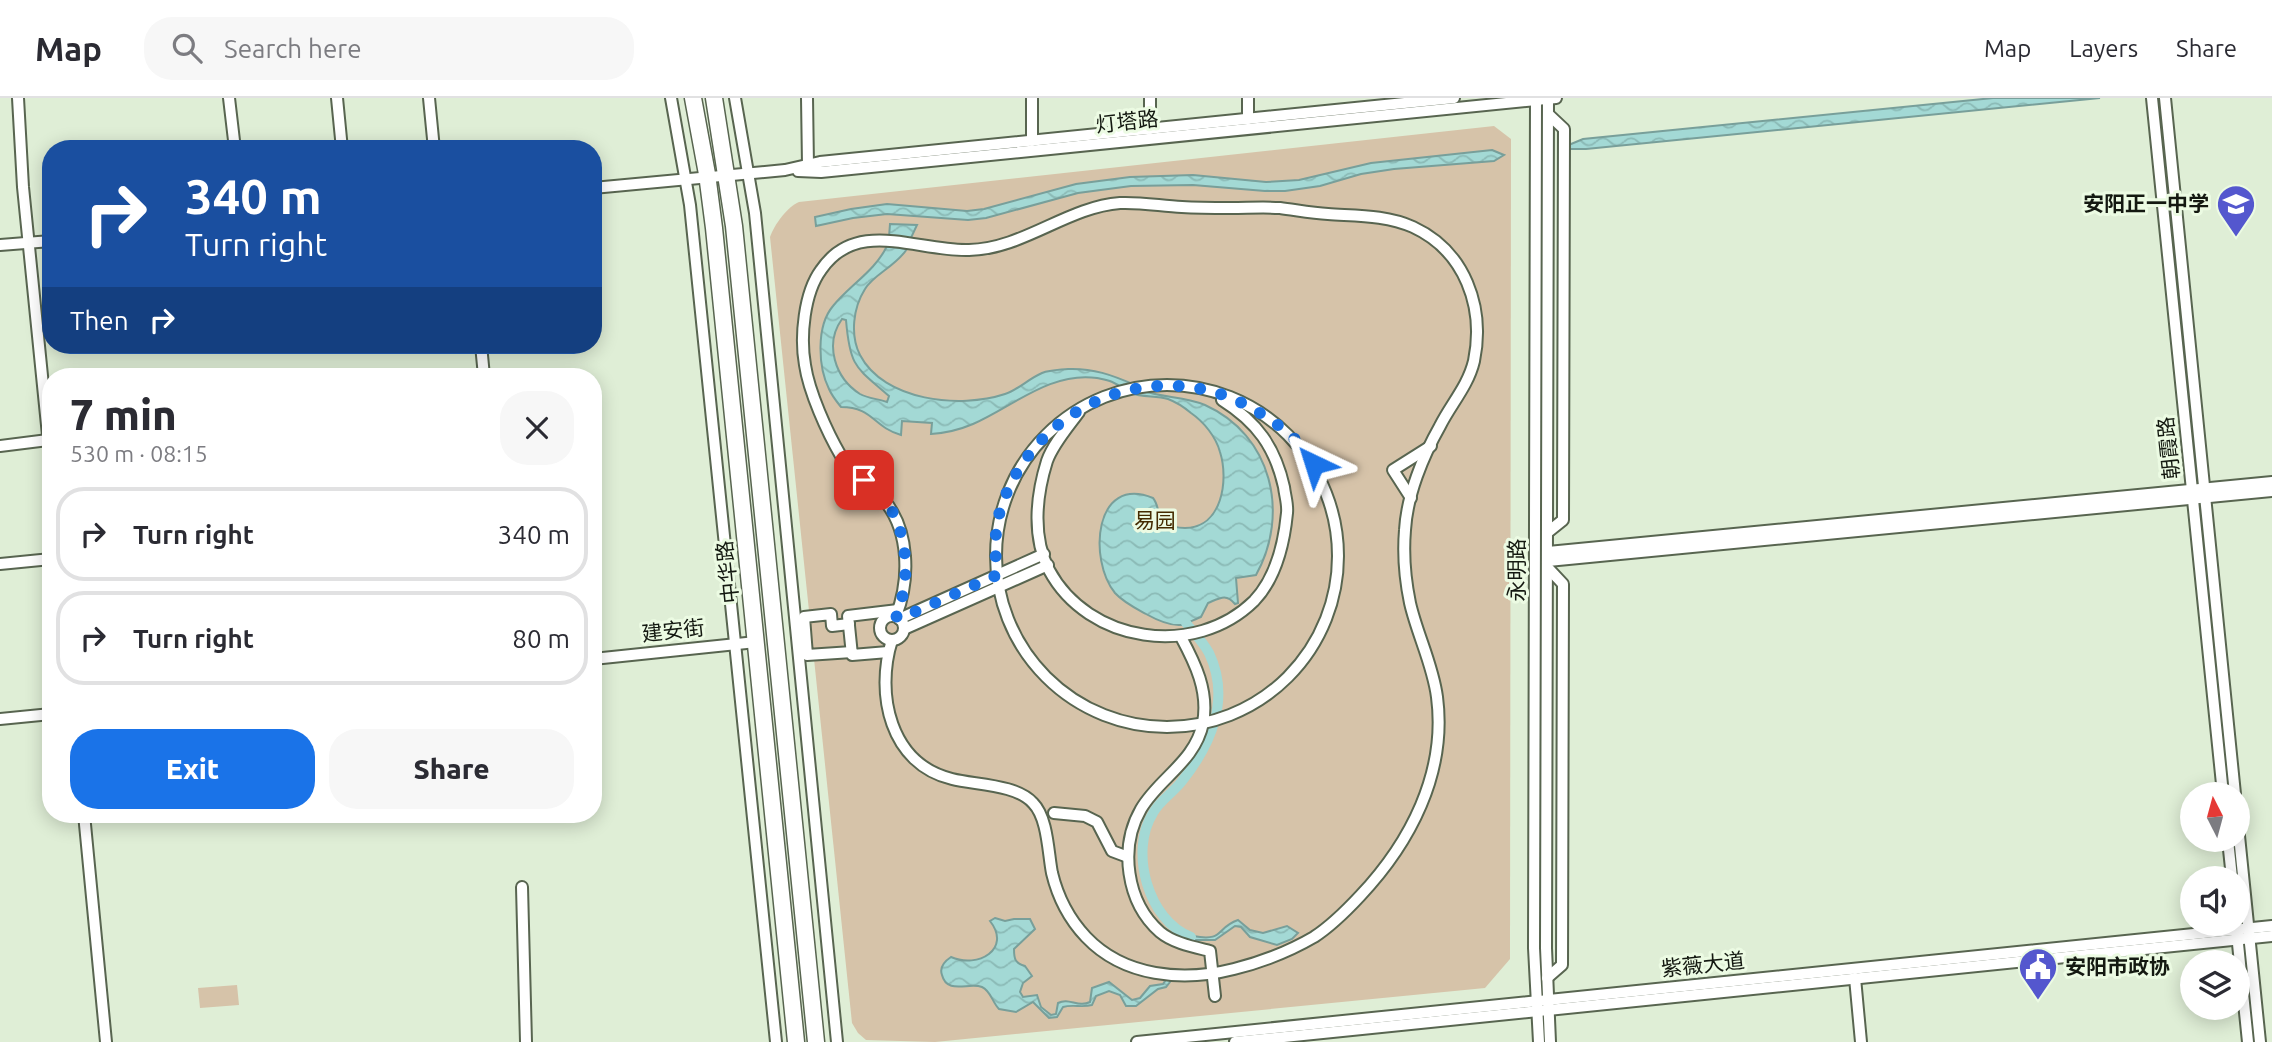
<!DOCTYPE html>
<meta charset="utf-8">
<style>
:root{--surface:#fff;--page:#f7f7f7;--text:#2b2b33;--muted:#7c7c81;--line:#e1e1e2;--accent:#1a73e8}
body{margin:0;font-family:Ubuntu,"Noto Sans SC",sans-serif;background:var(--page);color:var(--text);height:100vh;display:flex;flex-direction:column;font-size:26px;white-space:nowrap}
*{box-sizing:border-box;margin:0}
p{font-size:23px;color:var(--muted)}
.icon{flex:none;width:38px;height:38px;fill:none;stroke:currentColor;stroke-width:2;stroke-linecap:round;stroke-linejoin:round}
.map{position:relative;flex:1;overflow:hidden}
.side{position:absolute;left:42px;top:270px;width:560px;height:455px;display:flex;flex-direction:column;background:var(--surface);border-radius:28px;box-shadow:0 4px 18px #0003}
.side>*{flex:none}
.hud{position:absolute;left:42px;top:42px;width:560px;height:214px;border-radius:28px;box-shadow:0 4px 18px #0003;background:#1a4fa0;color:#fff;overflow:hidden}
.needle{width:46px;rotate:354deg}
.fabs{position:absolute;left:2180px;top:684px;display:grid;gap:14px}
.fabs a{display:grid;place-items:center;width:70px;height:70px;border-radius:50%;background:var(--surface);box-shadow:0 4px 18px #0003;font-size:35px}
.pin{position:absolute;display:grid;place-items:center;width:60px;height:60px;color:#fff;margin:-30px;border-radius:14px;box-shadow:0 4px 10px #0006}
.me{position:absolute;width:77px;margin:-38px;rotate:319deg;stroke-linejoin:round;filter:drop-shadow(0 0 5px #0008)}
.turn{display:flex;align-items:center;gap:24px;height:147px;padding:0 28px;font-size:32px}
.turn .icon{width:91px;height:91px;stroke-width:2.5}
.turn b{display:block;font-size:49px;line-height:60px}
.then{display:flex;align-items:center;height:66px;padding:0 28px;background:#0003;gap:14px;font-size:26px}
.round{display:grid;place-items:center;flex:none;width:74px;height:74px;border-radius:28px;background:var(--page)}
.headline{display:flex;align-items:center;justify-content:space-between;height:119px;padding:0 28px}
h1{font-size:42px;font-weight:800;line-height:52px}
.cta{display:flex;gap:14px;margin-top:auto;padding:14px 28px}
.cta a{flex:1;height:80px;border-radius:28px;background:var(--accent);color:#fff;font-size:28px;font-weight:800;line-height:80px;text-align:center}
.cta a+a{background:var(--page);color:var(--text)}
ul{padding:0;list-style:none}
li{display:flex;align-items:center;gap:21px;height:94px;margin:0 14px 10px;padding:0 14px;border:4px solid var(--line);border-radius:28px}
li div{flex:1}
li b{display:block;font-size:26px}
li em{font-style:normal}
header{display:flex;align-items:center;gap:42px;box-sizing:border-box;height:98px;padding:0 35px;background:var(--surface);border-bottom:2px solid var(--line)}
header strong{font-size:33px}
nav{display:flex;gap:38px;margin-inline-start:auto;font-size:24px}
.search{width:490px;height:63px;background:var(--page);display:flex;align-items:center;gap:18px;box-sizing:border-box;padding:0 24px;border-radius:28px;color:var(--muted);font-size:26px}
.map>svg:first-child{display:block}
.park{fill:#d6c3a9}
.water{fill:url(#water-waves);stroke:#789f9a;stroke-width:2;fill-rule:evenodd}
.lines{fill:none;stroke-linecap:round;stroke-linejoin:round}
.canal{stroke:#a3d9d5;stroke-width:10}
.minor-casing{stroke:#586550;stroke-width:14}
.highway-casing{stroke:#586550;stroke-width:19}
.minor{stroke:#fff;stroke-width:10}
.highway{stroke:#fff;stroke-width:16}
.route{stroke:#1a73e8;stroke-width:12;stroke-dasharray:0 21.6}
.labels{text-anchor:middle;stroke-width:6;stroke-linejoin:round;paint-order:stroke}
.street-label{font-size:21px;fill:#141911;stroke:#ecfbe3}
.poi-label{font-size:21px;font-weight:bold;fill:#141911;stroke:#ecfbe3;text-anchor:end}
.park-label{font-size:21px;fill:#442b00;stroke:#ecfbe3}
</style>
<header>
<strong>Map</strong>
<div class="search"><svg class="icon" aria-label="search" viewBox="0 0 24 24"><circle cx="10" cy="10" r="6"/><path d="M15 15l6 6"/></svg>Search here</div>
<nav><a>Map</a><a>Layers</a><a>Share</a></nav>
</header>
<div class="map">
<svg width="2272" height="944" viewBox="0 0 2272 944">
<defs>
<pattern id="water-waves" width="16" height="10" patternUnits="userSpaceOnUse" patternTransform="scale(1.75)"><rect width="16" height="10" fill="#a3d9d5"/><path d="M0 5q4-4 8 0t8 0" fill="none" stroke="#8bbab6"/></pattern>
</defs>
<rect width="100%" height="100%" fill="#dfeed6"/>
<g class="park">
<path d="M1494,28l17,13 -1,820 -25,29 -550,54 -69,-2 -8,-7 -6,-10 -82,-786c4,-12 18,-31 29,-35z"/>
<polygon points="237,887 239,907 200,910 198,890"/>
</g>
<g class="water">
<polygon points="1993,0 2100,0 1586,51 1559,51 1583,41"/>
<polygon points="1492,52 1504,57 1494,63 1394,71 1361,76 1320,88 1285,93 1265,93 1193,87 1131,88 1078,95 986,120 968,122 887,116 853,120 816,128 815,119 851,111 887,106 967,113 984,111 1076,86 1130,79 1193,77 1266,84 1299,82 1371,65"/>
<polygon points="890,126 917,127 910,142 889,139"/>
<path d="M887,148l20,3c-12,18 -33,25 -42,40 -12,19 -15,46 -5,66 24,46 100,54 145,39 13,-4 23,-15 37,-21 8,-3 17,-3 26,-4 25,-1 44,6 67,16l-14,3c-6,-7 -15,-8 -24,-10 -46,-7 -85,29 -124,46 -14,6 -27,9 -42,10l1,-11 -30,-2 -1,14c-28,-8 -28,-28 -60,-28 -4,-5 -9,-11 -12,-18 -11,-22 -13,-63 4,-83 17,-21 42,-35 54,-60zM842,221l4,1c4,48 10,47 43,76l-2,6c-9,-3 -20,-4 -27,-8 -25,-16 -36,-50 -18,-75z"/>
<path d="M1142,292c18,8 42,6 63,15 67,30 85,109 51,170l-20,3 2,25 -3,1c-9,-11 -15,-6 -27,-1l-7,14c-6,2 -14,7 -20,8 -11,1 -26,-6 -35,-11 -11,-6 -23,-12 -31,-21 -27,-33 -21,-119 38,-95 6,7 4,18 12,24 5,4 13,6 20,6 37,0 44,-48 35,-76 -4,-15 -16,-30 -29,-39 -6,-5 -15,-11 -23,-14 -12,-4 -25,-1 -37,-6z"/>
<path d="M995,820l10,3 9,-2h16l5,10 -21,20c0,10 1,14 11,17l7,10 -9,7 -3,9 3,5 14,-2 4,12 10,8 5,-1 2,-11c11,-6 20,5 32,-1l2,-14 17,-6 23,18 8,-2 10,-12 13,-2 4,-6h3v4l-4,5 -8,2 -22,17h-10l-6,-11 -11,-4 -13,5 -4,9c-10,3 -19,-1 -29,2l-6,10 -8,1 -16,-16 -17,10 -17,-3c-7,-7 -8,-18 -17,-22 -13,-5 -35,8 -40,-12 -3,-8 3,-14 9,-18 27,12 61,-8 39,-36z"/>
<path d="M1238,822l12,10 13,3 24,-7 11,7 -6,6 -15,6 -27,-8 -9,-10 -6,-1 -20,14h-25l3,-4c32,6 22,-8 45,-16z"/>
</g>
<g class="lines">
<path class="canal" d="M1186,525c8,10 17,19 23,30 22,46 2,92 -27,128 -9,12 -22,19 -29,32 -24,38 -5,108 38,124"/>
<g class="minor-casing">
<g id="minor">
<polyline points="18,0 23,89 51,367"/>
<polyline points="229,0 235,51"/>
<polyline points="337,0 342,51"/>
<polyline points="429,0 434,51"/>
<polyline points="671,0 690,107 776,944"/>
<polyline points="735,0 755,115 837,944"/>
<polyline points="807,0 808,67"/>
<polyline points="1536,0 1534,850 1539,944"/>
<polyline points="1548,0 1546,850 1550,944"/>
<polyline points="2152,0 2223,696"/>
<polyline points="2165,0 2235,696"/>
<polyline points="1548,16 1564,31 1563,422 1548,434"/>
<polyline points="1248,21 1248,0"/>
<polyline points="1150,31 1150,0"/>
<polyline points="1032,43 1032,0"/>
<polyline points="798,73 821,74 1556,0"/>
<polyline points="593,90 785,72 820,64 1454,0"/>
<polyline points="0,147 51,143"/>
<polyline points="481,247 484,278"/>
<circle cx="1167" cy="458" r="171"/>
<path d="M1079,314c-11,15 -26,32 -32,49 -11,35 -15,76 2,109 39,73 146,89 205,31 22,-23 30,-57 33,-88 1,-9 -2,-17 -3,-26 -9,-40 -27,-65 -62,-87"/>
<polyline points="0,348 48,342"/>
<polyline points="1411,400 1393,372 1431,348"/>
<polyline points="1548,454 2272,384"/>
<polyline points="1548,463 2272,393"/>
<polyline points="0,466 51,461"/>
<circle cx="892" cy="530" r="12"/>
<polyline points="899,521 1044,456"/>
<polyline points="849,526 832,528 831,516 804,519 807,557 852,554"/>
<polyline points="904,531 1048,467"/>
<path d="M1181,539c14,26 28,54 22,86 -8,39 -44,55 -62,86 -22,38 -15,93 19,123 13,11 34,15 50,19l5,45"/>
<path d="M892,542c-17,54 -2,124 60,139 23,6 64,5 81,24 15,15 15,50 19,70 6,25 17,46 34,64 38,40 97,45 148,32 28,-7 56,-18 80,-32 17,-11 32,-26 46,-41 50,-53 87,-123 77,-199 -4,-32 -20,-63 -27,-94 -5,-24 -7,-49 -5,-73 2,-35 18,-74 35,-104 11,-22 28,-40 34,-65 11,-54 -9,-110 -61,-134 -27,-12 -56,-11 -85,-13 -16,-1 -32,-4 -48,-6 -16,-1 -33,0 -49,0 -17,0 -33,0 -49,-1 -21,-1 -41,-5 -62,-4 -53,4 -97,46 -151,47 -51,2 -112,-33 -148,20 -17,23 -21,67 -16,95 4,27 22,67 36,91 11,17 30,28 43,44 26,31 26,80 12,116"/>
<polyline points="888,554 852,557 848,518 898,512"/>
<polyline points="593,561 756,544"/>
<polyline points="0,621 51,616"/>
<polyline points="1054,715 1085,718 1097,724 1112,753 1128,759"/>
<polyline points="84,716 106,944"/>
<polyline points="2238,728 2260,944"/>
<polyline points="2228,742 2232,780"/>
<polyline points="522,789 526,944"/>
<polyline points="2237,836 2248,944"/>
<polyline points="1547,880 1562,867 1563,486 1548,470"/>
<polyline points="1855,880 1861,944"/>
<polyline points="1137,944 2272,828"/>
<polyline points="1235,944 2272,838"/>
</g>
</g>
<g class="highway-casing">
<g id="highway">
<polyline points="693,0 707,76 714,130 796,944"/>
<polyline points="714,0 734,128 816,944"/>
</g>
</g>
<use href="#minor" class="minor"/>
<use href="#highway" class="highway"/>
</g>
<g class="lines">
<path class="route" d="M864,382c7,8 18,15 24,24 20,31 23,78 8,112l3,3 98,-44c-2,-21 -3,-44 3,-64 34,-110 162,-161 260,-98 21,13 42,29 54,51"/>
</g>
<defs>
<g id="school-pin" transform="scale(2.0125)"><path d="M0 17L-7.5 6A9.5 9.5 0 1 1 7.5 6Z" fill="#5457ce" stroke="#ecfbe3"/><path d="M0-5L7-2L0 1L-7-2ZM-4 1L0 2.5L4 1V4Q0 6-4 4Z" fill="#fff"/></g>
<g id="civic-pin" transform="scale(2.0125)"><path d="M0 17L-7.5 6A9.5 9.5 0 1 1 7.5 6Z" fill="#5457ce" stroke="#ecfbe3"/><path d="M-.6-6.5H3V-4.5H.6V-3L4-1V1h2V6H-6V1h2V-1L-.6-3ZM-1.2 2.5V6h2.4V2.5Z" fill="#fff"/></g>
</defs>
<g fill-rule="evenodd">
<use href="#school-pin" x="2236" y="106"/>
<use href="#civic-pin" x="2038" y="869"/>
</g>
<g class="labels">
<g class="street-label">
<text transform="translate(1127 24) rotate(-6)" y="7">灯塔路</text>
<text transform="translate(2169 350) rotate(-96)" y="7">朝霞路</text>
<text transform="translate(1517 472) rotate(-90)" y="7">永明路</text>
<text transform="translate(728 474) rotate(-96)" y="7">中华路</text>
<text transform="translate(673 533) rotate(-6)" y="7">建安街</text>
<text transform="translate(1703 867) rotate(-6)" y="7">紫薇大道</text>
</g>
<g class="poi-label">
<text x="2209" y="113">安阳正一中学</text>
<text x="2065" y="876" text-anchor="start">安阳市政协</text>
</g>
<g class="park-label">
<text x="1155" y="430">易园</text>
</g>
</g>
</svg>
<div class="fabs">
<a><svg class="needle" viewBox="-14 -14 28 28"><path d="M0-13l5 13h-10z" fill="#e53935"/><path d="M0 13l5-13h-10z" fill="#7c7c81"/></svg></a>
<a><svg class="icon" aria-label="sound" viewBox="0 0 24 24"><path d="M4 9h4l5-4v14l-5-4H4zM17 9q2 3 0 6"/></svg></a>
<a><svg class="icon" aria-label="layers" viewBox="0 0 24 24"><path d="M12 4l9 5-9 5-9-5zM3 14l9 5 9-5"/></svg></a>
</div>
<div class="pin" style="left:864px;top:382px;background:#d93025"><svg class="icon" aria-label="arrive" viewBox="0 0 24 24"><path d="M6 21V4h12l-3 4 3 4H6"/></svg></div>
<svg class="me" style="left:1314px;top:366px" viewBox="-20 -20 40 40"><path d="M0-17L14 15 0 8-14 15z" fill="#1a73e8" stroke="#fff" stroke-width="4"/></svg>
<div class="hud">
<div class="turn"><svg class="icon" aria-label="right" viewBox="0 0 24 24"><path d="M7 20v-9h11M14 6l5 5-5 5"/></svg><div><b>340 m</b>Turn right</div></div>
<div class="then">Then<svg class="icon" aria-label="right" viewBox="0 0 24 24"><path d="M7 20v-9h11M14 6l5 5-5 5"/></svg></div>
</div>
<section class="side">
<div class="headline"><div><h1>7 min</h1><p>530 m · 08:15</p></div><a class="round"><svg class="icon" aria-label="close" viewBox="0 0 24 24"><path d="M6 6l12 12M18 6L6 18"/></svg></a></div>
<ul>
<li><svg class="icon" aria-label="right" viewBox="0 0 24 24"><path d="M7 20v-9h11M14 6l5 5-5 5"/></svg><div><b>Turn right</b></div><em>340 m</em></li>
<li><svg class="icon" aria-label="right" viewBox="0 0 24 24"><path d="M7 20v-9h11M14 6l5 5-5 5"/></svg><div><b>Turn right</b></div><em>80 m</em></li>
</ul>
<div class="cta"><a>Exit</a><a>Share</a></div>
</section>
</div>
